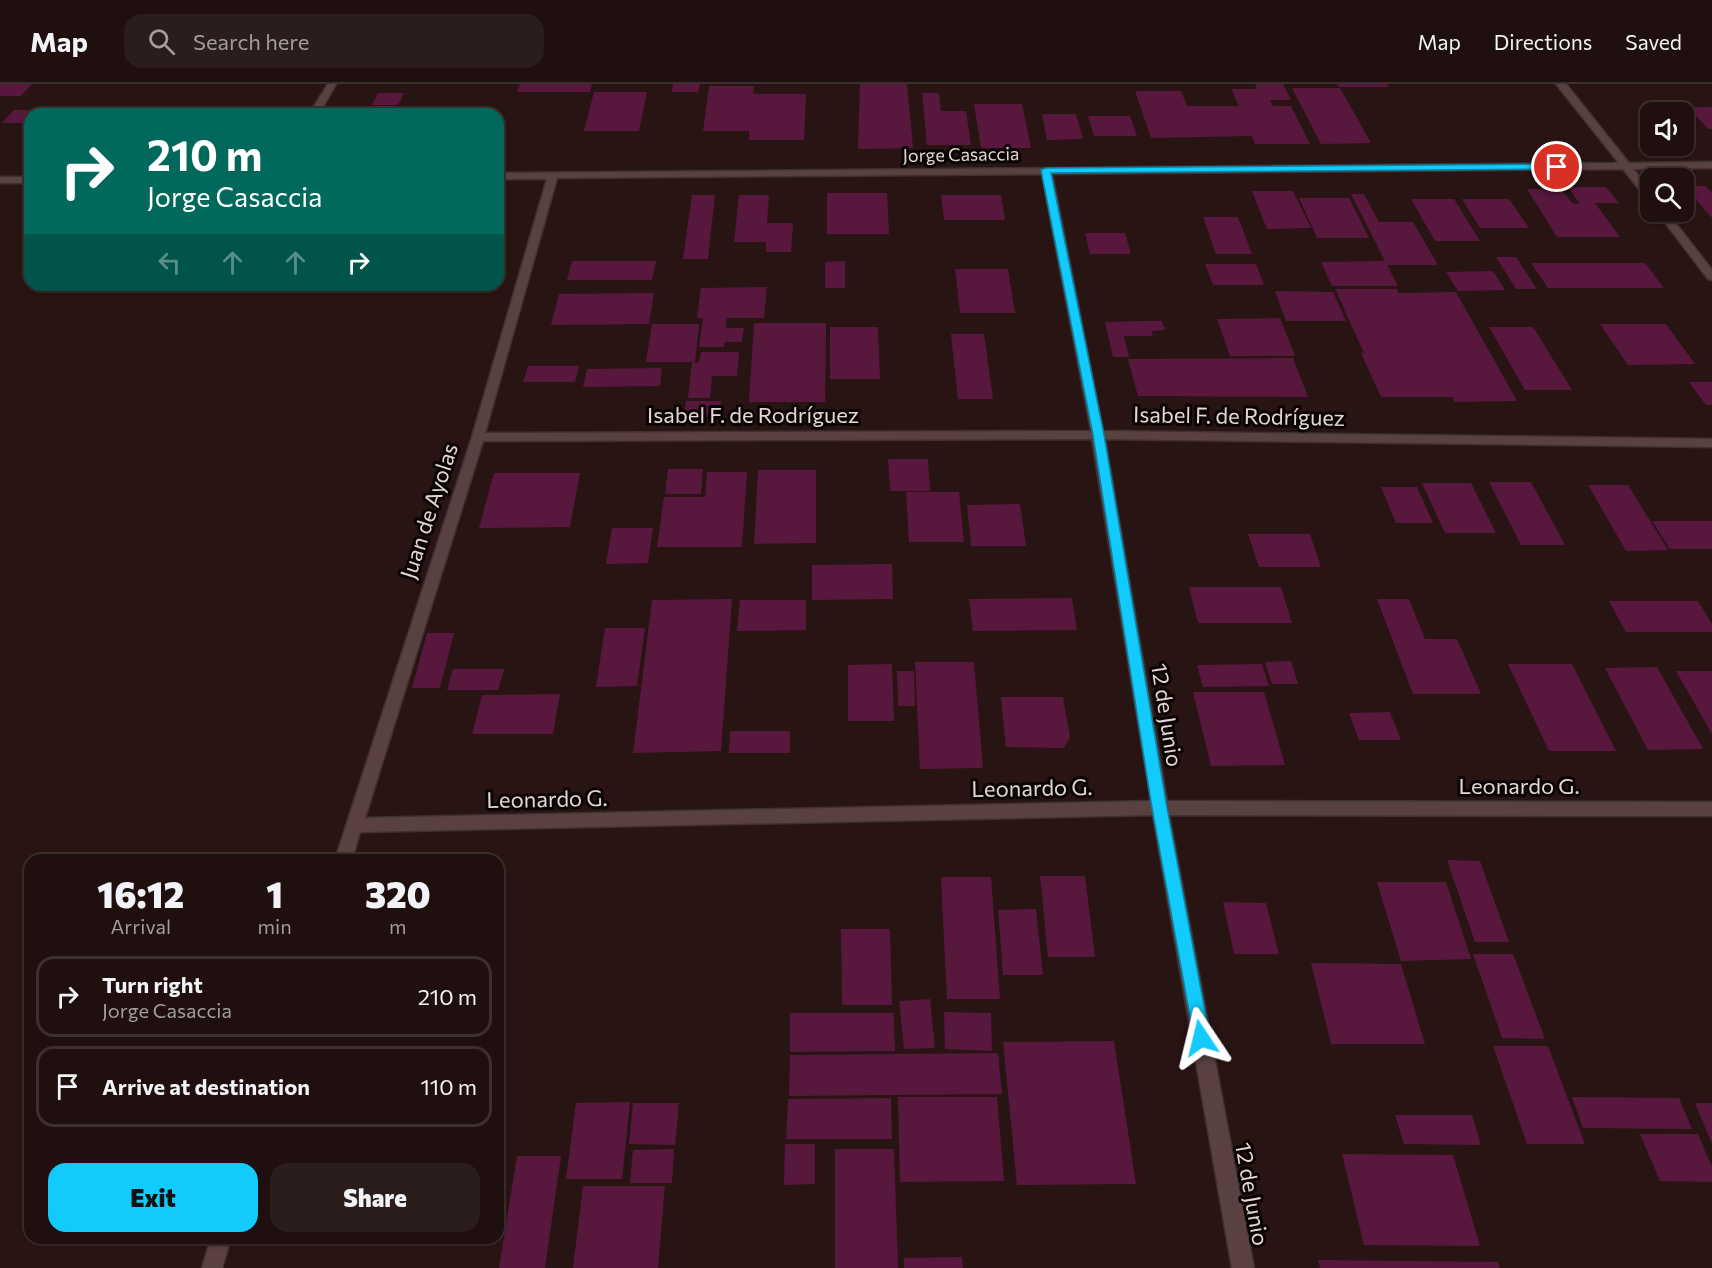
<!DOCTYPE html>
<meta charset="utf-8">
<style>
:root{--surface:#1f0f0f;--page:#2c1d1d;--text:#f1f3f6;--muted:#a19c9e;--line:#3c2f2f;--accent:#12cafb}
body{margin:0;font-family:Commissioner,sans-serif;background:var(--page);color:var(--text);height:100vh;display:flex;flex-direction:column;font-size:22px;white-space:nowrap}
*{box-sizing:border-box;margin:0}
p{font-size:20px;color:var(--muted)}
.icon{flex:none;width:33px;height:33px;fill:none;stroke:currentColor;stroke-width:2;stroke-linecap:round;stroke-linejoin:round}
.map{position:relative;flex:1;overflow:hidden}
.panel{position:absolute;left:24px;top:770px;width:480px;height:390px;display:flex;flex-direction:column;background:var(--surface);border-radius:18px;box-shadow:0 2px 4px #0004,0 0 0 2px var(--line)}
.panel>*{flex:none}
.guide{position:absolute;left:24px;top:24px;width:480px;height:183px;border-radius:18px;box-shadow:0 2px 4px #0004,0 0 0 2px var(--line);background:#00695c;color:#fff;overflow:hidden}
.tools{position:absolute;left:1640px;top:18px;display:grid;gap:12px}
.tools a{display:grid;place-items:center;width:54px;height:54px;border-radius:12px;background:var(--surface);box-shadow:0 2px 4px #0004,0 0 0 2px var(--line);font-size:30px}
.pin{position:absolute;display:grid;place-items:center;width:51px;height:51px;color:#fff;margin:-26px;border:3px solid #fff;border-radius:50%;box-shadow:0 2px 6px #0007}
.me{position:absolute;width:66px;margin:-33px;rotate:350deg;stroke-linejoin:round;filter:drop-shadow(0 0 4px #0008)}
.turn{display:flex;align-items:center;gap:21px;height:126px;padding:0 24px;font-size:27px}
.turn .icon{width:78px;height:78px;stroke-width:2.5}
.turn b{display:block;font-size:42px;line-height:51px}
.lanes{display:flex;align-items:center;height:57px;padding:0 24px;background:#0003;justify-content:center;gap:30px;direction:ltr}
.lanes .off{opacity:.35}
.eta{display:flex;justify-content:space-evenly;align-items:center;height:102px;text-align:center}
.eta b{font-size:36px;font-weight:800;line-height:42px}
.primary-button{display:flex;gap:12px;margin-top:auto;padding:12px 24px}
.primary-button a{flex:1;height:69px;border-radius:18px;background:var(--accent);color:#111;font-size:24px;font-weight:800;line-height:69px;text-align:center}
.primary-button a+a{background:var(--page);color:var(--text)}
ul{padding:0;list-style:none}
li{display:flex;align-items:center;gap:18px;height:81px;margin:0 12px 9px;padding:0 12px;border:3px solid var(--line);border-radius:18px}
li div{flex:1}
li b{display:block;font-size:22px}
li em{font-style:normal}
header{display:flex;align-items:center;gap:36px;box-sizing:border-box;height:84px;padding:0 30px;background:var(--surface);border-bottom:2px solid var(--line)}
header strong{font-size:28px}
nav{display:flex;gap:33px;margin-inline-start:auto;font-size:21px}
.search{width:420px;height:54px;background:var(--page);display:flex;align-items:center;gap:15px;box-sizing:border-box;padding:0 21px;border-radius:18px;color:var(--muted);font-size:22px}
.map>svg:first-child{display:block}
.building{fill:#58173d}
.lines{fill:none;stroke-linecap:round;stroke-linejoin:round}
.street-casing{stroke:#3f3130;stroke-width:3}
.street{fill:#5a4141;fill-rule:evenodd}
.route{fill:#12cafb;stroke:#0c83a3;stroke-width:1.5}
.labels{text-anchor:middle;stroke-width:6;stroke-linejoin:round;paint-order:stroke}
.far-street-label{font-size:18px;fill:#e5d6d5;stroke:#0b0404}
.street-label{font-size:22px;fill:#e5d6d5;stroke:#0b0404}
</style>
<header>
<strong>Map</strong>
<div class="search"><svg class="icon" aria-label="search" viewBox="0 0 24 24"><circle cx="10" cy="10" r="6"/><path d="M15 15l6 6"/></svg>Search here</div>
<nav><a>Map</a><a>Directions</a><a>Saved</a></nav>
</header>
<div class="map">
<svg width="1712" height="1184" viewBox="0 0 1712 1184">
<rect width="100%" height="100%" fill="#291414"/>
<g class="building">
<polygon points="0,0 32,0 21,12 0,12"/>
<polygon points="520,0 592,0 590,8 517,8"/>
<polygon points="673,0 700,0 698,8 672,8"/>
<polygon points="860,0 907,0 913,64 858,65"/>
<polygon points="1255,0 1283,0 1291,16 1270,16 1273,22 1291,22 1310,60 1255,60 1252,52 1151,54 1135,7 1181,7 1187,22 1239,22 1231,5 1257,5"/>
<polygon points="1337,0 1387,0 1389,3 1339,3"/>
<polygon points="709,2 754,2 753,10 806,10 804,56 749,56 749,47 703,47"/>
<polygon points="1292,4 1340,4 1371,59 1321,60"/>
<polygon points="594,8 647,8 639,47 584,47"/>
<polygon points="378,9 404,9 398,21 372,21"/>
<polygon points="922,9 939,9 941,27 966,27 971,61 927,61"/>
<polygon points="974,20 1022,20 1031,64 981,64"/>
<polygon points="1639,22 1669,22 1674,28 1650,28 1650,35"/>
<polygon points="1688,23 1712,23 1712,45 1708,45"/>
<polygon points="14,26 44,26 40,30 30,30 30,39 2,39"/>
<polygon points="1042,30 1076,30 1083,55 1047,56"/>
<polygon points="1088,32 1130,32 1137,52 1094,52"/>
<polygon points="1684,102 1706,102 1712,109 1712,134"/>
<polygon points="1568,103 1606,103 1619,119 1595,119 1620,153 1557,153 1527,105 1561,105 1572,119 1580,120"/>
<polygon points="1252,107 1293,107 1311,144 1267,145"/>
<polygon points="827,109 887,109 889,150 827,150"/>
<polygon points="1351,110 1364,110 1379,138 1413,138 1438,181 1387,181 1398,202 1332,202 1321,178 1385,177"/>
<polygon points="692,111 715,111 708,175 683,175"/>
<polygon points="739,111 769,111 767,139 793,139 791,168 766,168 766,158 734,158"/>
<polygon points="941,111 1001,111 1005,136 944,136"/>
<polygon points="1299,114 1349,114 1369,154 1317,154"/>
<polygon points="1411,115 1454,115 1480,157 1435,157"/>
<polygon points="1462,115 1509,115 1529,144 1480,144"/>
<polygon points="1203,133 1238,133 1252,170 1216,170"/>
<polygon points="1085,149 1125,149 1131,170 1090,170"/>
<polygon points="1496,173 1516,173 1537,205 1516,205"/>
<polygon points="572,177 656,177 652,196 567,196"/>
<polygon points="845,177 845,204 825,204 825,178"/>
<polygon points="1531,179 1645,179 1664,204 1548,204"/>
<polygon points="1205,180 1256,180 1264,201 1213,201"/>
<polygon points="955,185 1008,185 1015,229 960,229"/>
<polygon points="1493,187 1505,206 1458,207 1446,188"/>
<polygon points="767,203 764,234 727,234 726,244 744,244 742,258 725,258 724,263 699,263 703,234 697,234 701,204"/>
<polygon points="1335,205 1397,205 1398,209 1456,208 1517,317 1455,318 1452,313 1381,313 1361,269 1364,269"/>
<polygon points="1275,207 1333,208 1346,237 1286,237"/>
<polygon points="654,209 649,240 551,241 559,210"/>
<polygon points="1280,234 1295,272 1230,272 1217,235"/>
<polygon points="1144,237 1162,237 1165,246 1151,247 1153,252 1124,252 1129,273 1113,273 1105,238"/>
<polygon points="754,239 826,239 825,318 749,318"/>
<polygon points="652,240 699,240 695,279 699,278 701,268 739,268 737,292 712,292 710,314 688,314 692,278 646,278"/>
<polygon points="1600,240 1666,240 1695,280 1628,281"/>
<polygon points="830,243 878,243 880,295 830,295"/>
<polygon points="1489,243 1533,243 1572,306 1525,306"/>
<polygon points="951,250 984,250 993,315 958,315"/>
<polygon points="1293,274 1308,313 1138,312 1128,275"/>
<polygon points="528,282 579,282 575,298 523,298"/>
<polygon points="662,284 660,302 583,303 587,285"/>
<polygon points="1689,298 1712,298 1712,321 1706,321"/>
<polygon points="686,317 721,317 720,331 684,331"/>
<polygon points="888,375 928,375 930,407 890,407"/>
<polygon points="668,385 703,385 701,410 665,410"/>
<polygon points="758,386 816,386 816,459 754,460"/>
<polygon points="707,388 747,388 742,463 657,463 664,413 705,413"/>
<polygon points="494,389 580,389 570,443 479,444"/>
<polygon points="1489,398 1531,398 1565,461 1521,461"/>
<polygon points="1422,399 1471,399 1496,449 1445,449"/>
<polygon points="1588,401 1628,401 1668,466 1626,467"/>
<polygon points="1381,403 1417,403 1433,439 1396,439"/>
<polygon points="906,408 959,408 964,458 909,458"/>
<polygon points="1020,420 1026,462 971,462 967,421"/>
<polygon points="1652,437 1712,437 1712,465 1670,465"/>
<polygon points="612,444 653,444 648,479 606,480"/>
<polygon points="1248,450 1310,450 1321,483 1259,483"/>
<polygon points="892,480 893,515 812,516 812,481"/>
<polygon points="1189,503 1281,503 1292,539 1198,539"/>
<polygon points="1072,514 1077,546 973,547 969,515"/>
<polygon points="732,515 721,667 633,669 652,516"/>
<polygon points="1377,515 1409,515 1425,555 1457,555 1481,610 1413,610"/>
<polygon points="740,516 806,516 806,546 737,547"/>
<polygon points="1609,517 1698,517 1712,540 1712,548 1626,548"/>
<polygon points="605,544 645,544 637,602 596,603"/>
<polygon points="427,549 454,549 440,604 412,604"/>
<polygon points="1291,577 1298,600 1272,600 1265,578"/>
<polygon points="915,578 974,578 983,684 920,685"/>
<polygon points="892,580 894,637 848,637 848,581"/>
<polygon points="1262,580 1269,602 1203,603 1197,581"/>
<polygon points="1508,580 1572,580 1616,667 1549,667"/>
<polygon points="1657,583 1703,665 1648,666 1605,584"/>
<polygon points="453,585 503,585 504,586 498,606 447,606"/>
<polygon points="897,587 914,587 915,622 898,622"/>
<polygon points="1676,587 1712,587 1712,650"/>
<polygon points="1193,608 1264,608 1285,681 1211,682"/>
<polygon points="560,610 553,650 472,650 482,611"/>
<polygon points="1001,613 1063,613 1070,653 1064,664 1006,663"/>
<polygon points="1390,628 1401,656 1359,656 1349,629"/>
<polygon points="730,647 790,647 790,669 729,669"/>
<polygon points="1447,776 1480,777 1509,858 1475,858"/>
<polygon points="1040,792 1085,792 1095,873 1048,873"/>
<polygon points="941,793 991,793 1000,915 947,915"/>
<polygon points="1377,798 1446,798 1471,875 1401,877"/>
<polygon points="1223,818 1266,819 1279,870 1234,870"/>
<polygon points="1036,825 1043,891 1003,891 998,826"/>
<polygon points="841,845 890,845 892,921 842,921"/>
<polygon points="1473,870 1513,870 1545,955 1502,954"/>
<polygon points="1311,879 1401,880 1425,960 1331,960"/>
<polygon points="930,915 935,964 904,965 899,917"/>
<polygon points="944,928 991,929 992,967 945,965"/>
<polygon points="790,929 894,929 895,967 790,968"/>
<polygon points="1114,957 1136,1100 1017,1101 1003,958"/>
<polygon points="1493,962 1548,962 1585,1060 1527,1060"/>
<polygon points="998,969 1002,1010 789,1012 790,971"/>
<polygon points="898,1013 997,1013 1004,1097 900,1098"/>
<polygon points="1572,1013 1679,1014 1692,1045 1583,1044"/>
<polygon points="891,1014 892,1055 786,1055 788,1015"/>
<polygon points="630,1018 622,1095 566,1095 576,1019"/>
<polygon points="633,1019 679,1019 675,1061 629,1060"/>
<polygon points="1695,1019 1712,1019 1712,1060"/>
<polygon points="1395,1031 1472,1031 1481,1061 1404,1060"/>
<polygon points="1640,1050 1698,1050 1712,1083 1712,1098 1660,1097"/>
<polygon points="785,1060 815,1060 815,1100 784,1101"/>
<polygon points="674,1065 672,1099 630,1099 633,1066"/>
<polygon points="835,1065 894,1065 898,1184 835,1184"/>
<polygon points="1342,1070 1453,1071 1480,1162 1364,1161"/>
<polygon points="517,1072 561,1072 545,1184 499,1184"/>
<polygon points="583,1102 665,1102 658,1184 573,1184"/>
<polygon points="962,1173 963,1184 904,1184 904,1174"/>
<polygon points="1318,1176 1498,1178 1500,1184 1320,1184"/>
</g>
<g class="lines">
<g class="street-casing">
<g id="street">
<polygon points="328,0 336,0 319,30 309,30"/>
<path d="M1556,0h10l63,79 83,-1v6l-79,1 17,20v10l-4,-1 -23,-29 -571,5 51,257 609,8v8l-607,-8 62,362 545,1v14l-543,-1 85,453h-22l-79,-453 -793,17 -8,28h-17l137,-423 75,-258h-49v-6l1121,-10zM1042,90l49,257 -606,2 72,-255zM1092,355l59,362 -786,17 118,-377z"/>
<rect x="0" y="93" width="30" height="6"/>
<polygon points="1657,128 1667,128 1712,186 1712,196 1708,195"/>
<polygon points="211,1154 231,1154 222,1184 202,1184"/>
</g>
</g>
<use href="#street" class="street"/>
</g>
<polygon class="route" points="1557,80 1560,81 1560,85 1051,89 1104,351 1167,724 1210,954 1207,960 1201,962 1195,960 1152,724 1093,351 1041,86 1046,84"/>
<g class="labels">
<g class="far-street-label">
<text transform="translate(961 71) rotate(-1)" y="6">Jorge Casaccia</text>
</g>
<g class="street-label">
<text x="753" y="339">Isabel F. de Rodríguez</text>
<text transform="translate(1239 332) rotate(1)" y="8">Isabel F. de Rodríguez</text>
<text transform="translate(429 427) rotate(-72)" y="8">Juan de Ayolas</text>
<text transform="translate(1167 631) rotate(81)" y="8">12 de Junio</text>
<text x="1519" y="710">Leonardo G.</text>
<text transform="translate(1032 704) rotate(-1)" y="8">Leonardo G.</text>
<text transform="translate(547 715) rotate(-1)" y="8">Leonardo G.</text>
<text transform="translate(1252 1110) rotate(80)" y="8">12 de Junio</text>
</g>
</g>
</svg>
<div class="tools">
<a><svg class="icon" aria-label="sound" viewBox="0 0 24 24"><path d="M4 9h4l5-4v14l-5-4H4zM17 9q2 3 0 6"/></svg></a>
<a><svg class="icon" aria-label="search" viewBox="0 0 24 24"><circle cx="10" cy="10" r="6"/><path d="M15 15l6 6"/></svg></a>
</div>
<div class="pin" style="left:1557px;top:83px;background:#d93025"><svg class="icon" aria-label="arrive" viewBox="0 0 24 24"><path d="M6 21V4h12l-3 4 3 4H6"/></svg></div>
<svg class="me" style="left:1201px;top:954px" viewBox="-20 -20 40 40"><path d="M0-17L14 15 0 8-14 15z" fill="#12cafb" stroke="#fff" stroke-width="4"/></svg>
<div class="guide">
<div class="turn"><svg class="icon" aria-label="right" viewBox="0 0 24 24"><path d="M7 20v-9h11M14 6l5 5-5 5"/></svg><div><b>210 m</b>Jorge Casaccia</div></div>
<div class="lanes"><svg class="icon off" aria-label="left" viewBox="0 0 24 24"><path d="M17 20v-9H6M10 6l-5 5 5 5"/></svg><svg class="icon off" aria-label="ahead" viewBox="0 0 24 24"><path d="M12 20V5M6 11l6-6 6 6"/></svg><svg class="icon off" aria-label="ahead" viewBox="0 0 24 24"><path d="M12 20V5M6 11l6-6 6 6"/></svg><svg class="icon" aria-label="right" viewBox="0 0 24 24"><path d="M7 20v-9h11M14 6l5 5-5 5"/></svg></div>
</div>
<section class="panel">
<div class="eta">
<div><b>16:12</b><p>Arrival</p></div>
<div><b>1</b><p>min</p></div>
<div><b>320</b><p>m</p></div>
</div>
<ul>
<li><svg class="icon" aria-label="right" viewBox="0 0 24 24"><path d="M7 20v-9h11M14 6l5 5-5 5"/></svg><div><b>Turn right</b><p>Jorge Casaccia</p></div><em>210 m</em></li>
<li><svg class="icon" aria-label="arrive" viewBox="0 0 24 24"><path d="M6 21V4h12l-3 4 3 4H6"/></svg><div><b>Arrive at destination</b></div><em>110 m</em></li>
</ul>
<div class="primary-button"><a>Exit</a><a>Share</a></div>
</section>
</div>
